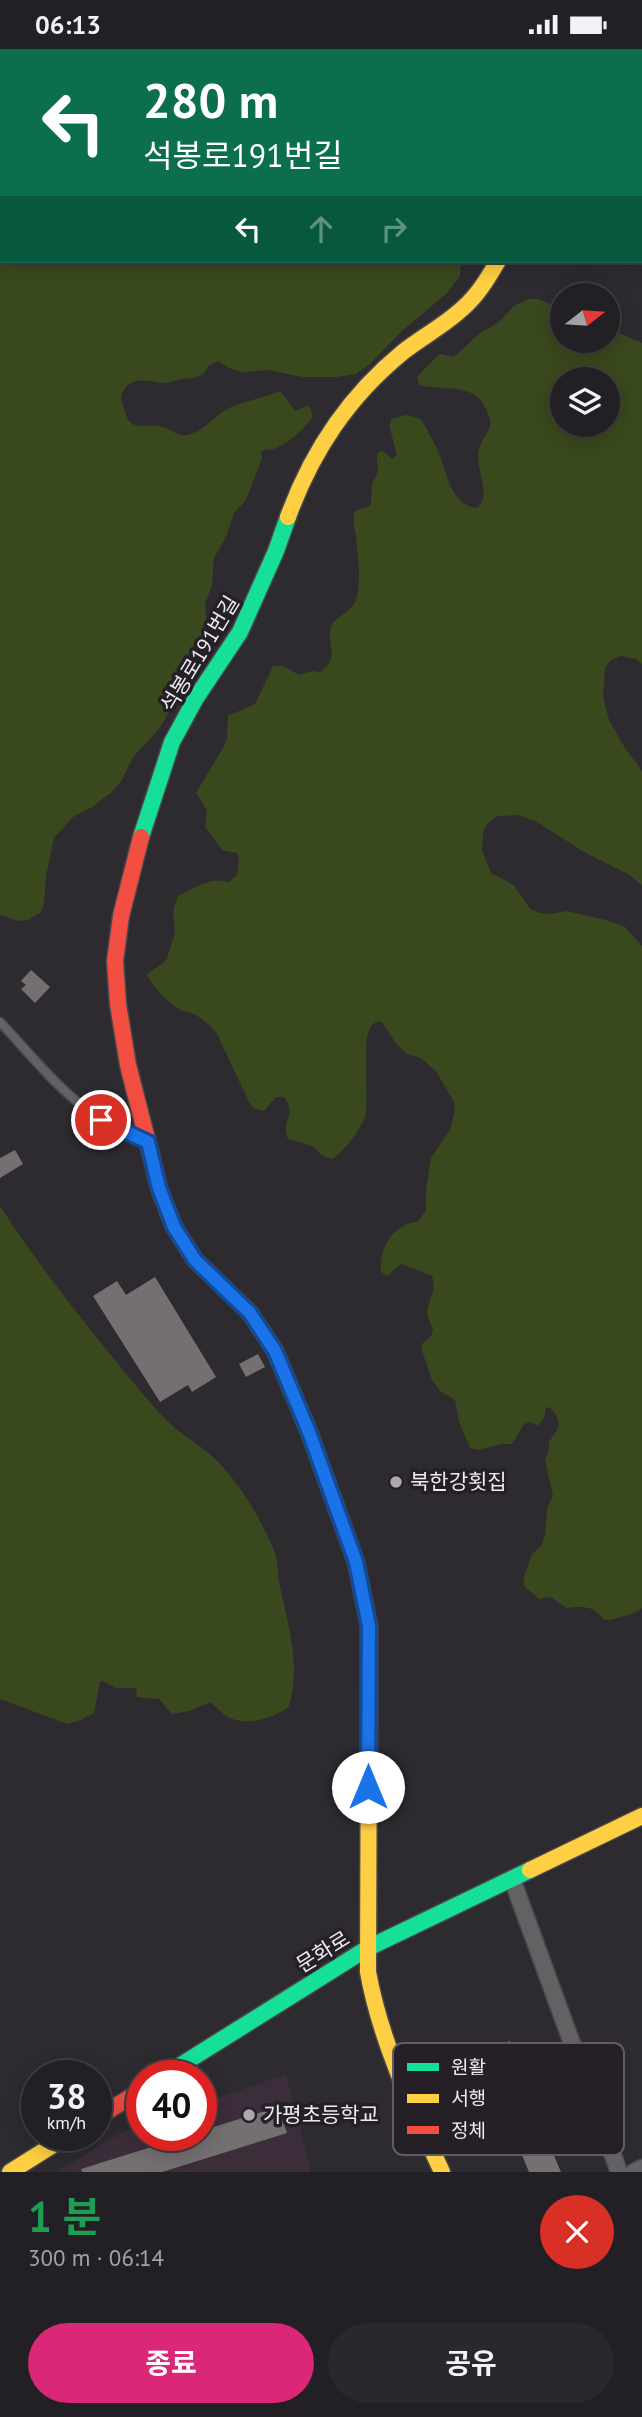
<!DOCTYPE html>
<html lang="ko">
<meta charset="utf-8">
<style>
:root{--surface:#222024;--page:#2a282c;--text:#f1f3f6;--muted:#a2a3a6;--line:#3f3e41;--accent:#db2777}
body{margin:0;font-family:"PT Sans","Noto Sans KR",sans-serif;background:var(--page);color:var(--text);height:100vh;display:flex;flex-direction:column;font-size:26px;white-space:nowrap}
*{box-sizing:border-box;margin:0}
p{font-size:23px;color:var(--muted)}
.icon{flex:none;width:38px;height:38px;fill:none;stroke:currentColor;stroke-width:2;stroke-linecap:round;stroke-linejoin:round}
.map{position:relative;height:2123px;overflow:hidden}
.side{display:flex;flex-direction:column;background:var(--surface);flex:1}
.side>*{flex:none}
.guide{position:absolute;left:0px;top:0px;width:642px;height:214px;box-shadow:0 4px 18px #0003,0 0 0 2px var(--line);background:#0b6e4f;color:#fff;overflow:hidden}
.needle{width:46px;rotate:73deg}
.controls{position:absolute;left:550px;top:234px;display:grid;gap:14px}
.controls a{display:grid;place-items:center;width:70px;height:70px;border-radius:50%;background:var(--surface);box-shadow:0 4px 18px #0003,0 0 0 2px var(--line);font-size:35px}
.speed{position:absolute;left:21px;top:2011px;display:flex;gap:14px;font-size:35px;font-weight:700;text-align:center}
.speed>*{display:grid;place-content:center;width:91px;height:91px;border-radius:50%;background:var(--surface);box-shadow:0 4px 18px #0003,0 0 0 2px var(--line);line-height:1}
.speed small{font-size:18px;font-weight:400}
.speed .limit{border:10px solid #d22;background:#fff;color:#111}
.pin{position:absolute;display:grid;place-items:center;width:60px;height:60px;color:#fff;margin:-30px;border:4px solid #fff;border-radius:50%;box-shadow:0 2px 7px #0007}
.me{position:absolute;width:77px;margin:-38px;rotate:0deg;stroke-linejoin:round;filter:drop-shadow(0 0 5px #0008)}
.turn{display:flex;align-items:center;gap:24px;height:147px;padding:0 28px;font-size:32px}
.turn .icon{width:91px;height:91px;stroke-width:2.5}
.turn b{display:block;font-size:49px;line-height:60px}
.lanes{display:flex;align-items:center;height:66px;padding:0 28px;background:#0003;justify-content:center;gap:35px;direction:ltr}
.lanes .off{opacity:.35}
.round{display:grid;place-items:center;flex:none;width:74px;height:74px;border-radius:37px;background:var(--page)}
.head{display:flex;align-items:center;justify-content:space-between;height:119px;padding:0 28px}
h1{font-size:42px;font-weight:700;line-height:52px;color:#1e9e55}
.button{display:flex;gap:14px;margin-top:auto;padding:14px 28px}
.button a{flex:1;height:80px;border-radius:42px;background:var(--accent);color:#fff;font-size:28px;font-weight:700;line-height:80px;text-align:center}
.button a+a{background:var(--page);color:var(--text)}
.status{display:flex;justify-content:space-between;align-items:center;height:49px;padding:0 35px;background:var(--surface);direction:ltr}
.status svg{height:19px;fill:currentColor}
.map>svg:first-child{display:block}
.education{fill:#3b2e3a}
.green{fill:#3a481d;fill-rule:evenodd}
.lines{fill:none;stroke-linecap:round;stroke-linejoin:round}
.stream{stroke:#061621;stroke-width:5}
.building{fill:#747072}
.lane-casing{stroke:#4a474b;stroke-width:11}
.street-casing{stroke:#4a474b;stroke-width:19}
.fast-casing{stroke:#4a474b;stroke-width:19}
.slow-casing{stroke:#4a474b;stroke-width:19}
.jam-casing{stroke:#4a474b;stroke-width:19}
.lane{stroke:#636164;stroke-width:8}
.street{stroke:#636164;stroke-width:16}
.fast{stroke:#16e098;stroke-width:16}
.slow{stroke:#ffcf43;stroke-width:16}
.jam{stroke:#f24e42;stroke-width:16}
.route-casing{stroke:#114b97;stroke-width:18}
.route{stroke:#1a73e8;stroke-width:12}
.poi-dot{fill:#aba8ad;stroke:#252028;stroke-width:2.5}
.labels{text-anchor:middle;stroke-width:7;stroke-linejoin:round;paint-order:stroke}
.street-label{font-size:21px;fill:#eeebf0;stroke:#252028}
.poi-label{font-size:21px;fill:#eeebf0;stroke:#252028;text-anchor:start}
.key{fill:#252028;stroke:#615d64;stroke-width:2}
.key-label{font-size:19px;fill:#eeebf0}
</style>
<div class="status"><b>06:13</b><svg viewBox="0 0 49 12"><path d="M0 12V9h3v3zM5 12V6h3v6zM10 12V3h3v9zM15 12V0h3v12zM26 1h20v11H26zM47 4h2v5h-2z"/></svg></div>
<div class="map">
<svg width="642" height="2123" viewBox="0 0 642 2123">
<rect width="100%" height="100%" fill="#2e2b30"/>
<polygon class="education" points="286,2025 311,2123 57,2123 119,2085 142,2076 142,2086 201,2086 201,2055"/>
<g class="green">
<path d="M0,0h144l2,2h-144v210h459l-1,15 -14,18 -44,37 -32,33 -14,10 -20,3h-34l-33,-7 -27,2 -13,-4 -11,-7 -9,4c-6,15 -17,12 -31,15 -5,1 -10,3 -15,3 -13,-1 -30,-8 -39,7 -4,5 -3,10 -1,15 7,32 18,16 40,22 9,3 16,10 25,8 16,-4 27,-20 41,-27 16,-7 34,-10 51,-17l15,20 14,-6 4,11c-11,16 -24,27 -42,34l-5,-1 -5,3 1,7 -16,41 -12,13 -8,24 -12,21 -2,27 -7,19 3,36 -5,7 -15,11 -12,19 -8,37 -9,15 -26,28 -11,23 -9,11 -21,16 -19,10 -19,21 -8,38 -2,27 -4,10 -12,7 -10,1 -18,-6z"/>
<path d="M529,250h9l24,10v32h45v-13l35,15v321l-6,-5 -15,-3 -10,4 -6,8 -2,29 6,23 16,28 17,23v114l-14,-11 -44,-22 -47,-30 -19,-7 -21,1 -11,9 -3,7 -1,19 9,22 23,12 16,24 10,4 12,1 14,-3 40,9 19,7 17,19v662c-3,4 -31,13 -36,12 -5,-1 -4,-4 -8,-7 -8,-8 -22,-6 -32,-5l-15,-11 -12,2 -15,-13v-10l8,-22 9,-8 4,-10 2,-28 6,-12 -8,-37 4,-9v-8l10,-15 -2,-10 -7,-10 -4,1 -2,10 -6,8 -9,-4 -5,2 -12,20h-10l-23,6 -9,-2 -11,-26 -4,-22 -15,-9 -8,-11 -10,-29v-7l9,-8 2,-7c-15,-27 6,-28 -1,-53l-31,-12 -14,12 -6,-4c-2,-23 11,-48 36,-50l9,-11v-21l5,-32 19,-28 5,-20 -1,-8 -18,-31 -15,-13 -14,-4 -12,-12 -13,-20c-5,0 -6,-1 -10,3 -12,13 -2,71 -7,91 -3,12 -23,38 -33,43l-9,-3 -11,-10 -24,-7c-8,-20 10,-23 -4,-42h-8l-12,14 -11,-3 -4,-6 -33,-70c-7,-8 -17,-17 -28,-20 -9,-3 -2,2 -10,-4 -11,-6 -27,-23 -31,-34l16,-11 4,-5 8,-25 -2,-22 5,-15c21,-9 28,-19 51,-14l8,-7 2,-15 -2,-7 -15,-3 -17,-23 2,-17 -11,-17 28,-47 3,-7 1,-23 27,-12 18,-38h10l16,9 13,-4 8,1c21,-15 6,-27 11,-44 3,-13 22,-14 26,-32 4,-20 1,-39 -1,-59 -1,-10 -4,-16 -1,-26l16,-6 1,-21 6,-12 -1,-13 1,-7 5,-1 9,8 5,-4 -8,-30 3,-6 14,-4 15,4c6,10 11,20 16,30 10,20 12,56 40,59 16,-13 -3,-40 2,-59 2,-8 9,-16 12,-25 -9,-42 -34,-33 -68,-38l-4,-1 -2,-8 20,-21 4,-2 13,3 26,-24 18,-10 16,-17zM562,331h45v45h-45z"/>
<path d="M0,1157c43,66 92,127 142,187 10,12 22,25 33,35 14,12 28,18 42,33 25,25 43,57 57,89 4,10 3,21 5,32 9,44 22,80 10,125 -17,11 -42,20 -61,10 -6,-4 -12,-10 -18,-15l-20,9 -18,3 -13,-15 -22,-2 -1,-9h-20l-13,-7 -3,1 -6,31 -13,7 -14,4 -67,-25z"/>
</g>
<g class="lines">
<g class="stream">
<polyline points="419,0 423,2"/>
<polyline points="640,85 642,86"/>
</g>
</g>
<g class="building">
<polygon points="31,921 50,938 35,954 21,940 26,936 21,932"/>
<polygon points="15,1101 23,1115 0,1129 0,1109"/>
<polygon points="155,1228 216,1328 192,1343 188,1336 160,1353 93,1247 117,1232 126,1246"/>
<polygon points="258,1305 265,1318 246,1328 239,1315"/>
<polygon points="510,1992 536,2053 532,2055 561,2123 529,2123 509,2075 513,2074 483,2003"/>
<polygon points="278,2058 287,2084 162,2123 82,2123 81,2120 190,2086 201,2086 201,2082"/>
</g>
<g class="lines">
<g class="lane-casing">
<g id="lane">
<polyline points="154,0 156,2"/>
<path d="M0,973c32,34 63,74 103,99 12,8 26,13 39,19"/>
</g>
</g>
<g class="street-casing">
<g id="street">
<polyline points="342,0 345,2"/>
<polyline points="512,1830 619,2123"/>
<polyline points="634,2123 642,2119"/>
</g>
</g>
<g class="fast-casing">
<g id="fast">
<polyline points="141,788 172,693 196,649 240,583 276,502 288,468"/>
<polyline points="151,1106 159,1139 174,1178 195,1211 250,1264 275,1302 309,1383 356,1513 369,1577 369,1646"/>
<polyline points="165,2026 368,1899 530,1821"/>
</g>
</g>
<g class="slow-casing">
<g id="slow">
<path d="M288,468c24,-66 60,-120 115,-165 19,-15 42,-27 60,-44 15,-13 25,-30 35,-47"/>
<path d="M369,1646l-1,277c13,71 44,135 74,200"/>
<polyline points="530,1821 642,1767"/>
<polyline points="10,2123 69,2086"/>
</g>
</g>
<g class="jam-casing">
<g id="jam">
<polyline points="141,788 121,867 115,912 118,955 128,1016 151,1106"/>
<polyline points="96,2069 142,2041"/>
</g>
</g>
<use href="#lane" class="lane"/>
<use href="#street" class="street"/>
<use href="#fast" class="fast"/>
<use href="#slow" class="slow"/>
<use href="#jam" class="jam"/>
</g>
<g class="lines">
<g class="route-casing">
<polyline id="route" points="101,1071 148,1093 159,1139 174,1178 195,1211 250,1264 275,1302 309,1383 356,1513 369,1577 368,1738"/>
</g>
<use href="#route" class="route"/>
</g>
<g class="poi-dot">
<circle cx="396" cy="1433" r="7"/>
<circle cx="249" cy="2066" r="7"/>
</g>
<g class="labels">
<g class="street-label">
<text transform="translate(200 605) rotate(-59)" y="7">석봉로191번길</text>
<text transform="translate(323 1903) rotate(-32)" y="7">문화로</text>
</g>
<g class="poi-label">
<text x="410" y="1440">북한강횟집</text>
<text x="263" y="2073">가평초등학교</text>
</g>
</g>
<rect x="393" y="1994" width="231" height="112" rx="10" class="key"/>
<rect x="407" y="2014" width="32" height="8" fill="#16e098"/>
<rect x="407" y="2045" width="32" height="9" fill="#ffcf43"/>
<rect x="407" y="2077" width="32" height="8" fill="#f24e42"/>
<g class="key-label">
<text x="451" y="2025">원활</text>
<text x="451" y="2056">서행</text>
<text x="451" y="2088">정체</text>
</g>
</svg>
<div class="controls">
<a><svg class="needle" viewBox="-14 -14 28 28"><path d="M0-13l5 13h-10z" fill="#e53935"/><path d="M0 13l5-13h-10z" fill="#a2a3a6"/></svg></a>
<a><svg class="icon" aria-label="layers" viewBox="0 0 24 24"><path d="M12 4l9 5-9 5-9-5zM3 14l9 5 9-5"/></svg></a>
</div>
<div class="speed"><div>38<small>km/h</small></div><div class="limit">40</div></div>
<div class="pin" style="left:101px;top:1071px;background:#d93025"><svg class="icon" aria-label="arrive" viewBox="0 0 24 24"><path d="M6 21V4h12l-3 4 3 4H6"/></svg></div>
<svg class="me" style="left:368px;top:1738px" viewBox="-20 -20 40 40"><circle r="19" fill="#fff"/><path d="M0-13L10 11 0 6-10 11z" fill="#1a73e8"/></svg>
<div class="guide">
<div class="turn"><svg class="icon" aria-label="left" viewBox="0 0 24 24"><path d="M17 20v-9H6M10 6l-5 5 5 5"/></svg><div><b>280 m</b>석봉로191번길</div></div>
<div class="lanes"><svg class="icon" aria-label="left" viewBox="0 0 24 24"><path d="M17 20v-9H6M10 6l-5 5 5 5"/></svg><svg class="icon off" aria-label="ahead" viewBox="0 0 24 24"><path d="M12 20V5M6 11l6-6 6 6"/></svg><svg class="icon off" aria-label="right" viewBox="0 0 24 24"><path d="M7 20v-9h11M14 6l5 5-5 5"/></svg></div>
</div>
</div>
<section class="side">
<div class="head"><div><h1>1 분</h1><p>300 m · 06:14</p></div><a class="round" style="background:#d93025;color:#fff"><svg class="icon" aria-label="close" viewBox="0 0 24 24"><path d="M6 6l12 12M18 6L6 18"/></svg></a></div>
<div class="button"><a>종료</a><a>공유</a></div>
</section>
